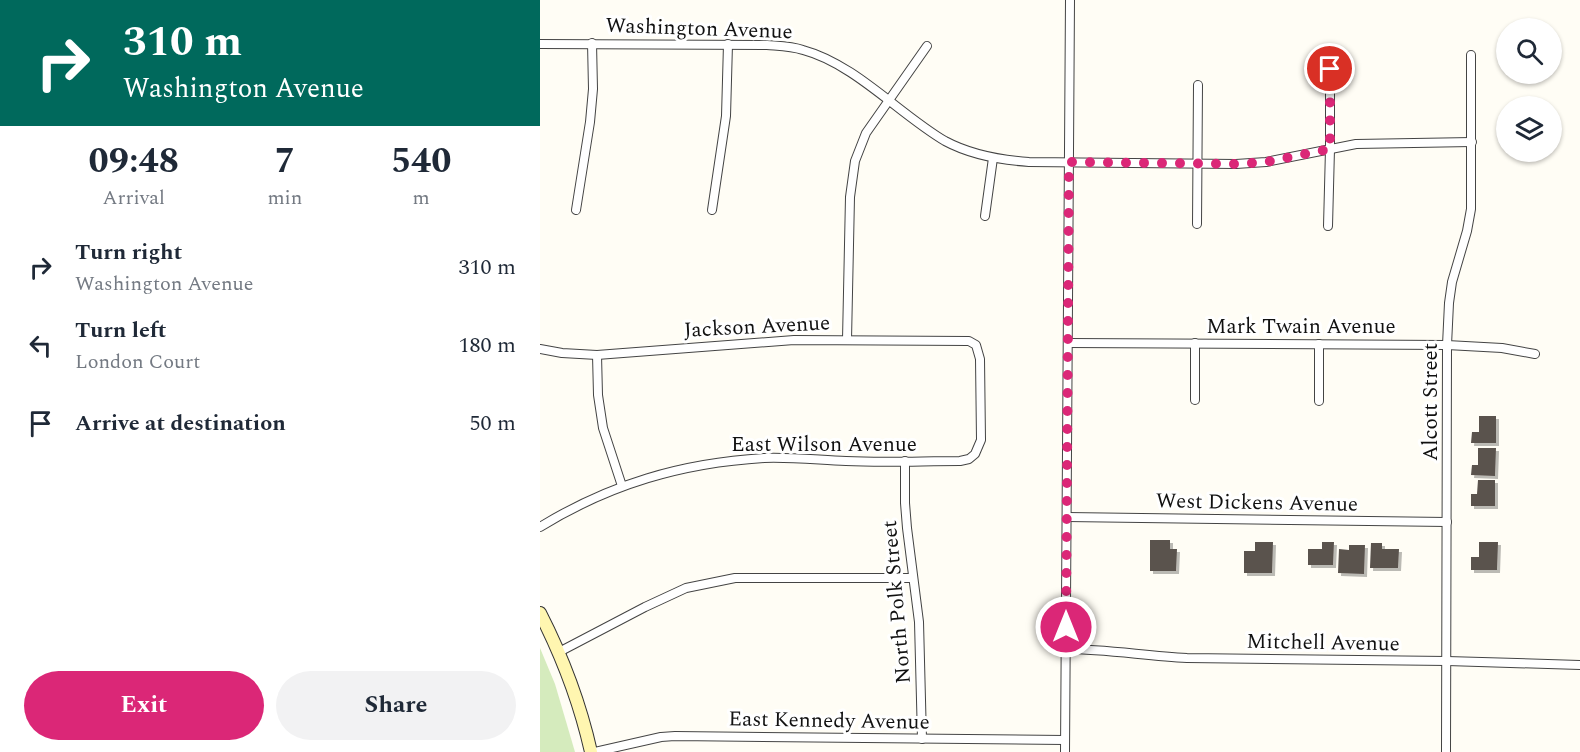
<!DOCTYPE html>
<style>
:root{--surface:#fff;--page:#f2f2f3;--text:#1f2937;--muted:#747a83;--accent:#db2777}
body{margin:0;font-family:Spectral,serif;background:var(--page);color:var(--text);height:100vh;display:flex;flex-direction:column;font-size:22px;white-space:nowrap}
*{box-sizing:border-box;margin:0}
p{font-size:20px;color:var(--muted)}
.icon{flex:none;width:33px;height:33px;fill:none;stroke:currentColor;stroke-width:2;stroke-linecap:round;stroke-linejoin:round}
.map{position:relative;flex:1;overflow:hidden}
.panel{display:flex;flex-direction:column;background:var(--surface);width:540px}
.panel>*{flex:none}
.banner{background:#00695c;color:#fff;overflow:hidden}
.fabs{position:absolute;left:956px;top:18px;display:grid;gap:12px}
.fabs a{display:grid;place-items:center;width:66px;height:66px;border-radius:50%;background:var(--surface);box-shadow:0 2px 4px #0004;font-size:30px}
.pin{position:absolute;display:grid;place-items:center;width:51px;height:51px;color:#fff;margin:-26px;border:3px solid #fff;border-radius:50%;box-shadow:0 2px 6px #0007}
.me{position:absolute;width:66px;margin:-33px;rotate:0deg;stroke-linejoin:round;filter:drop-shadow(0 0 4px #0008)}
.turn{display:flex;align-items:center;gap:21px;height:126px;padding:0 24px;font-size:27px}
.turn .icon{width:78px;height:78px;stroke-width:2.5}
.turn b{display:block;font-size:42px;line-height:51px}
.eta{display:flex;justify-content:space-evenly;align-items:center;height:102px;text-align:center}
.eta b{font-size:36px;font-weight:700;line-height:42px}
.action{display:flex;gap:12px;margin-top:auto;padding:12px 24px}
.action a{flex:1;height:69px;border-radius:36px;background:var(--accent);color:#fff;font-size:24px;font-weight:700;line-height:69px;text-align:center}
.action a+a{background:var(--page);color:var(--text)}
ul{padding:0;list-style:none}
li{display:flex;align-items:center;gap:18px;height:78px;padding:0 24px}
li div{flex:1}
li b{display:block;font-size:22px}
li em{font-style:normal}
main{display:flex;flex:1;min-height:0}
.map>svg:first-child{display:block}
.green{fill:#d5ebbd}
.building{fill:#5a524d;filter:url(#shadow)}
.lines{fill:none;stroke-linecap:round;stroke-linejoin:round}
.street-casing{stroke:#444;stroke-width:10}
.secondary-casing{stroke:#333;stroke-width:14}
.street{stroke:#fff;stroke-width:8}
.secondary{stroke:#fff6b0;stroke-width:12}
.route{stroke:#db2777;stroke-width:10;stroke-dasharray:0 18}
.labels{text-anchor:middle;stroke-width:6;stroke-linejoin:round;paint-order:stroke}
.street-label{font-size:21px;fill:#111;stroke:#fff}
</style>
<main>
<section class="panel">
<div class="banner">
<div class="turn"><svg class="icon" aria-label="right" viewBox="0 0 24 24"><path d="M7 20v-9h11M14 6l5 5-5 5"/></svg><div><b>310 m</b>Washington Avenue</div></div>
</div>
<div class="eta">
<div><b>09:48</b><p>Arrival</p></div>
<div><b>7</b><p>min</p></div>
<div><b>540</b><p>m</p></div>
</div>
<ul>
<li><svg class="icon" aria-label="right" viewBox="0 0 24 24"><path d="M7 20v-9h11M14 6l5 5-5 5"/></svg><div><b>Turn right</b><p>Washington Avenue</p></div><em>310 m</em></li>
<li><svg class="icon" aria-label="left" viewBox="0 0 24 24"><path d="M17 20v-9H6M10 6l-5 5 5 5"/></svg><div><b>Turn left</b><p>London Court</p></div><em>180 m</em></li>
<li><svg class="icon" aria-label="arrive" viewBox="0 0 24 24"><path d="M6 21V4h12l-3 4 3 4H6"/></svg><div><b>Arrive at destination</b></div><em>50 m</em></li>
</ul>
<div class="action"><a>Exit</a><a>Share</a></div>
</section>
<div class="map">
<svg width="1040" height="752" viewBox="0 0 1040 752">
<defs>
<filter id="shadow"><feDropShadow dx="3" dy="3" stdDeviation="0" flood-color="#0004"/></filter>
</defs>
<rect width="100%" height="100%" fill="#fffdf5"/>
<polygon class="green" points="0,648 15,684 35,752 0,752"/>
<g class="building">
<polygon points="939,416 956,416 956,443 931,443 932,432 939,432"/>
<polygon points="938,448 956,448 955,476 931,475 932,465 938,465"/>
<polygon points="938,480 955,480 955,506 931,506 931,494 937,494"/>
<polygon points="610,540 630,540 630,549 637,549 636,571 610,571"/>
<polygon points="715,542 733,542 732,573 704,573 704,551 715,551"/>
<polygon points="782,542 794,542 793,565 768,565 768,549 782,549"/>
<polygon points="939,542 958,542 957,570 931,570 931,557 939,557"/>
<polygon points="831,543 842,543 842,549 859,549 858,568 830,568"/>
<polygon points="809,545 825,545 824,574 798,573 799,549 809,550"/>
</g>
<g class="lines">
<g class="street-casing">
<g id="street">
<path d="M0,44l227,1c12,1 24,1 36,5 52,14 96,64 142,91 26,14 55,19 84,21l207,2 30,-2 90,-18 116,-2"/>
<polyline points="36,210 50,122 53,89 52,43"/>
<polyline points="172,210 186,116 188,44"/>
<polyline points="445,216 453,158"/>
<polyline points="657,224 658,85"/>
<polyline points="788,226 790,149 790,50"/>
<polyline points="307,340 310,197 315,161 326,133 387,46"/>
<polyline points="528,343 907,345 962,348 995,354"/>
<polyline points="779,344 779,401"/>
<path d="M0,349l22,4 35,2 197,-15 175,1 7,4 4,14 1,81 -6,14 -6,5 -9,2c-38,0 -76,2 -114,0 -27,-1 -54,-4 -82,-3 -82,5 -154,26 -224,69"/>
<polyline points="57,355 58,395 63,428 82,486"/>
<polyline points="655,400 655,343"/>
<polyline points="365,461 365,503 367,528 379,622 382,739"/>
<polyline points="527,517 907,522"/>
<path d="M526,649c40,0 80,7 121,9l260,3 133,4"/>
<polyline points="19,652 105,607 146,588 195,578 373,578"/>
<polyline points="55,752 121,737 135,736 525,740"/>
<polyline points="525,752 530,0"/>
<polyline points="906,752 907,345 909,303 912,282 927,231 931,209 931,55"/>
</g>
</g>
<g class="secondary-casing">
<path id="secondary" d="M0,613c23,45 40,90 51,139"/>
</g>
<use href="#street" class="street"/>
<use href="#secondary" class="secondary"/>
</g>
<g class="lines">
<polyline class="route" points="526,627 529,162 696,164 726,162 790,149 790,69"/>
</g>
<g class="labels">
<g class="street-label">
<text transform="translate(159 28) rotate(2)" y="7">Washington Avenue</text>
<text transform="translate(217 326) rotate(-3)" y="7">Jackson Avenue</text>
<text x="761" y="333">Mark Twain Avenue</text>
<text transform="translate(890 402) rotate(-90)" y="7">Alcott Street</text>
<text x="284" y="451">East Wilson Avenue</text>
<text transform="translate(717 502) rotate(1)" y="7">West Dickens Avenue</text>
<text transform="translate(356 602) rotate(-95)" y="7">North Polk Street</text>
<text transform="translate(783 642) rotate(1)" y="7">Mitchell Avenue</text>
<text transform="translate(289 720) rotate(1)" y="7">East Kennedy Avenue</text>
</g>
</g>
</svg>
<div class="fabs">
<a><svg class="icon" aria-label="search" viewBox="0 0 24 24"><circle cx="10" cy="10" r="6"/><path d="M15 15l6 6"/></svg></a>
<a><svg class="icon" aria-label="layers" viewBox="0 0 24 24"><path d="M12 4l9 5-9 5-9-5zM3 14l9 5 9-5"/></svg></a>
</div>
<div class="pin" style="left:790px;top:69px;background:#d93025"><svg class="icon" aria-label="arrive" viewBox="0 0 24 24"><path d="M6 21V4h12l-3 4 3 4H6"/></svg></div>
<svg class="me" style="left:526px;top:627px" viewBox="-20 -20 40 40"><circle r="17" fill="#db2777" stroke="#fff" stroke-width="3"/><path d="M0-11L8 9 0 5-8 9z" fill="#fff"/></svg>
</div>
</main>
